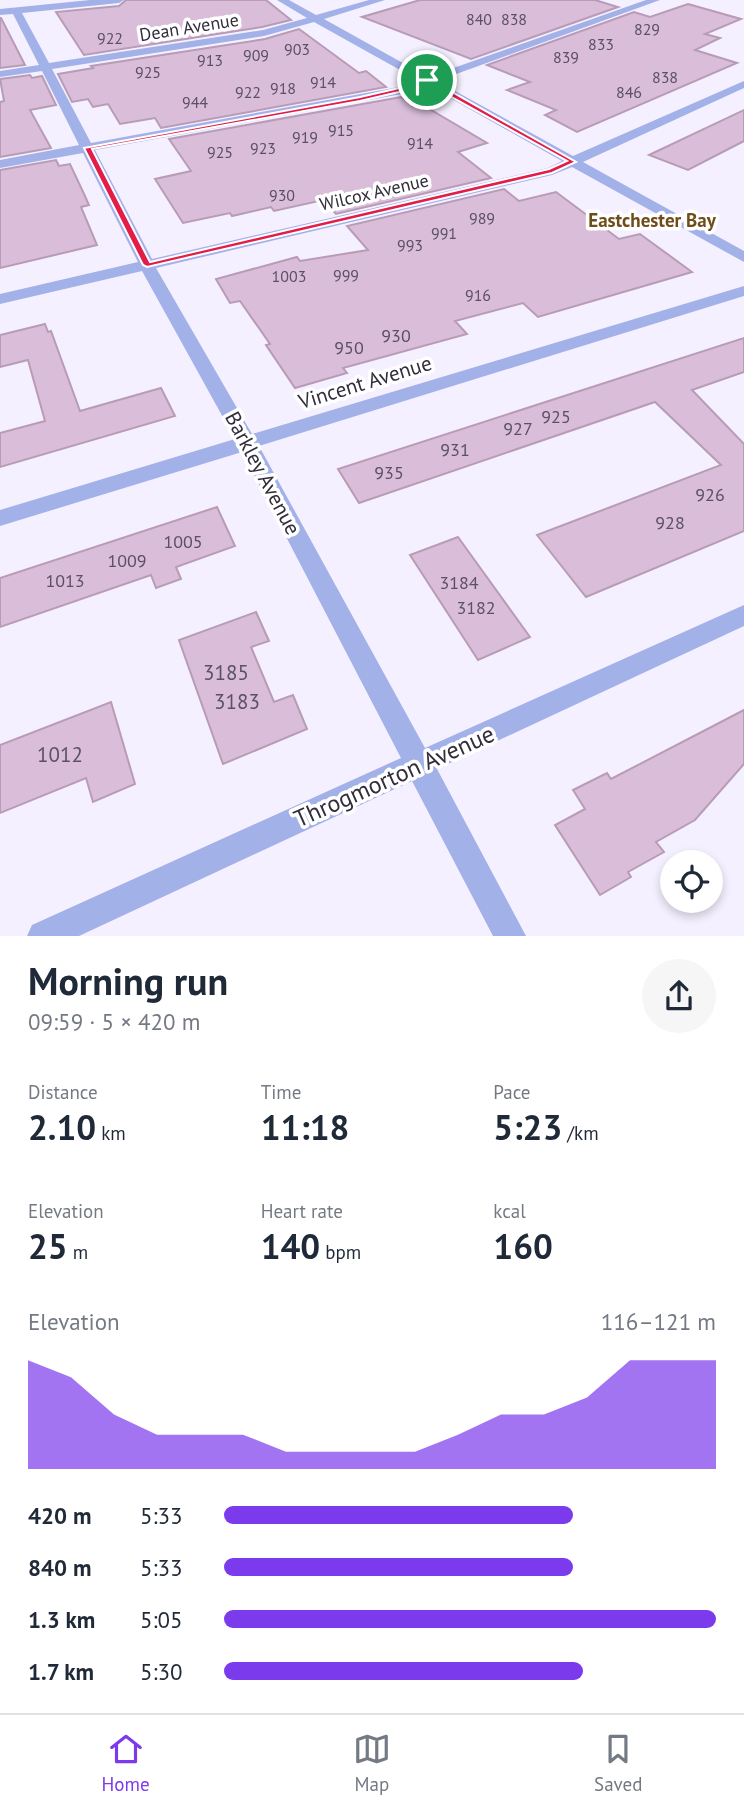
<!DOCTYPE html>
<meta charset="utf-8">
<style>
body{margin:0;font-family:"PT Sans",sans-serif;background:#f6f6f7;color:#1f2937;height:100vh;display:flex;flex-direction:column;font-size:26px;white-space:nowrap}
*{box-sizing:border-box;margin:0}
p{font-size:23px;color:#747a83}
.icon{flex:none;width:38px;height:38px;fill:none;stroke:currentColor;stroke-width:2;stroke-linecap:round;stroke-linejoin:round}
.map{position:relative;height:936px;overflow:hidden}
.sheet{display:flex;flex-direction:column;background:#fff;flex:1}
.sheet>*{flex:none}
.tools{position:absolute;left:660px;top:850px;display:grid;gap:14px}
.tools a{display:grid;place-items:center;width:63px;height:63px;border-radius:50%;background:#fff;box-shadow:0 4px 10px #0003;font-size:35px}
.pin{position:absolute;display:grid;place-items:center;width:60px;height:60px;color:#fff;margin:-30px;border:4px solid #fff;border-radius:50%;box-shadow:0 2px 7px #0007}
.round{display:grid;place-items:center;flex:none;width:74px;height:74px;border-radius:37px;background:#f6f6f7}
.head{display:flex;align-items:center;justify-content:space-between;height:119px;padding:0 28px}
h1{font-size:38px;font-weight:800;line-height:52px}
.metrics{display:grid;grid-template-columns:repeat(3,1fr);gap:10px;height:119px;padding:7px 28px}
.metrics div{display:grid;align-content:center}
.metrics b{font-size:35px;font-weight:800}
.metrics small{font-size:19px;font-weight:400}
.metrics p{font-size:19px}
.chart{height:196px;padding:14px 28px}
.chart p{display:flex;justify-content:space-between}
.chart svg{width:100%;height:126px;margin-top:7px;fill:#7c3aed;opacity:.7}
ul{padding:0 28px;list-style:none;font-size:23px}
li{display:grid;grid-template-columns:112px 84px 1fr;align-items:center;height:52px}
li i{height:18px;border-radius:9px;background:#7c3aed}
.tabs{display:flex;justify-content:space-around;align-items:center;height:98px;border-top:2px solid #e0e1e3;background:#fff;font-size:19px;color:#747a83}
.tabs a{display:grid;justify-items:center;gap:4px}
.tabs .current{color:#7c3aed}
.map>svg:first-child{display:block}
.building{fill:#d9bdd9;stroke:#b89cb7;stroke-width:2}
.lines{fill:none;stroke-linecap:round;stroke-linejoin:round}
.minor{fill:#a3b1e9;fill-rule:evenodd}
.route{fill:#e11d48;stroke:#fff;stroke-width:2;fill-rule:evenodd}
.labels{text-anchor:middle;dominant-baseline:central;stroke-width:7;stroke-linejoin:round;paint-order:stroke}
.far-number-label{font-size:16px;fill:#5b5162}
.far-street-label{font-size:18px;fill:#312d3a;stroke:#fff}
.number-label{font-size:18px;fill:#5b5162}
.far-neighbourhood-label{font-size:19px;font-weight:bold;fill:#6f4d1a;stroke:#fff}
.street-label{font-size:21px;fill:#312d3a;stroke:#fff}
.near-number-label{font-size:21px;fill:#5b5162}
.near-street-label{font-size:24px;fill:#312d3a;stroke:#fff}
</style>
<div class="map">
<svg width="744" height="936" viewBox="0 0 744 936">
<rect width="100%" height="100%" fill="#f5f0ff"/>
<!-- building -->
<g class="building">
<path d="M126,0H266L291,20L262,27L84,55L56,12L119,6Z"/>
<path d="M420,0H595L618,7L471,59L362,17Z"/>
<path d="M688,4L741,19L705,34L720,38L695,50L737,63L577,132L545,115L556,110L507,90L530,82L487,65L634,12L650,17Z"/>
<path d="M0,18H1L25,65L0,68Z"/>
<path d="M299,29L359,73L366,71L386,87L161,128L155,118L120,124L108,104L93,107L88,99L72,102L58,74L93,68L91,66L265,39Z"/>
<path d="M30,75L32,78L42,76L56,105L30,110L51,148L0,157V102L4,101L0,79Z"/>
<path d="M401,97L413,106L421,104L487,143L458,152L491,178L336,214L323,200L274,211L271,207L232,216L230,213L183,223L155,179L191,171L169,139Z"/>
<path d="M744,110V141L688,170L649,155Z"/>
<path d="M56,160L59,166L70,164L85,196L89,205L81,207L97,245L0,268V170Z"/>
<path d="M504,189L519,201L556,192L619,239L640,234L692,272L538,317L523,303L455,321L467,334L343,368L347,373L295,388L266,345L270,344L240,301L230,303L216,279L297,257L300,261L368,250L347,226Z"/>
<path d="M45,324L48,332L51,331L80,411L161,388L175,416L0,467V433L45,421L28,360L0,367V335Z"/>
<path d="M744,338V372L692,390L744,444V531L586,597L537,535L721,465L655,402L359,503L338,469Z"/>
<path d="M217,507L235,546L176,567L181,579L156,588L151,575L0,627V578Z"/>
<path d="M458,537L530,637L478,660L410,555Z"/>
<path d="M256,612L269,641L251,647L274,702L293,695L307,729L223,764L179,640Z"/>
<path d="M111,702L135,784L93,802L86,778L0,813V745Z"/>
<path d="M744,710V764L695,820L656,842L664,852L628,872L631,877L600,895L555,825L585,809L573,790L607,773L611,779Z"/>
</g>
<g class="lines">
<!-- minor -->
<path class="minor" d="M90,0H124L119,3L22,13L49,63L263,30L307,18L277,0H289L316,15L369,0H385L324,19L428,77L646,0H660L437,81L573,156L744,81V88L583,162L744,251V262L572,167L552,175L156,268L252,434L744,286V296L259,446L425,748L744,605V626L437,769L526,936H493L412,781L79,936H27L32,925L401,758L242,452L0,526V510L235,439L142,271L0,304V294L138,262L83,153L0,168V160L79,145L42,71L0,77V71L39,65L13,14L0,15V9ZM314,22L418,80L399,87L91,143L52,69L264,36ZM427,85L562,161L548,168L152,259L95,150L402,94Z"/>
</g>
<!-- route -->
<path class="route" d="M424,79H429L576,162L552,173L147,267L143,265L84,148L360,97L408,86ZM426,83L567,161L549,169L150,262L92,149L360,101L412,89Z"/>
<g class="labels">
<!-- far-number labels -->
<g class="far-number-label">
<text x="479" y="19">840</text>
<text x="514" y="19">838</text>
<text x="647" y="29">829</text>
<text x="110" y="38">922</text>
<text x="601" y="44">833</text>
<text x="297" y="49">903</text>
<text x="256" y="55">909</text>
<text x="566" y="57">839</text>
<text x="210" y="60">913</text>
<text x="148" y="72">925</text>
<text x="665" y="77">838</text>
<text x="323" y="82">914</text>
<text x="283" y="88">918</text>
<text x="248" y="92">922</text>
<text x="629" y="92">846</text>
<text x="195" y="102">944</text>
<text x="341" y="130">915</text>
<text x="305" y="137">919</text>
<text x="420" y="143">914</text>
<text x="263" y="148">923</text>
<text x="220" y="152">925</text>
<text x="282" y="195">930</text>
<text x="482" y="218">989</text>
<text x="444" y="233">991</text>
<text x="410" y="245">993</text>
<text x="346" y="275">999</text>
<text x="289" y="276">1003</text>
<text x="478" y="295">916</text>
</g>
<!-- far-street labels -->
<g class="far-street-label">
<text transform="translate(189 27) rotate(-9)">Dean Avenue</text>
<text transform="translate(374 192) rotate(-13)">Wilcox Avenue</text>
</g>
<!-- number labels -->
<g class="number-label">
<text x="396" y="335">930</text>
<text x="349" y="347">950</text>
<text x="556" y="416">925</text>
<text x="518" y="428">927</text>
<text x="455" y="449">931</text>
<text x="389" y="472">935</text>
<text x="710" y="494">926</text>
<text x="670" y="522">928</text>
<text x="183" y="541">1005</text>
<text x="127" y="560">1009</text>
<text x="65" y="580">1013</text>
<text x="459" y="582">3184</text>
<text x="476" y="607">3182</text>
</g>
<!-- far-neighbourhood labels -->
<g class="far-neighbourhood-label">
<text x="652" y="220">Eastchester Bay</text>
</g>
<!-- street labels -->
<g class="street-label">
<text transform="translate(365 382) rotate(-17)">Vincent Avenue</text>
<text transform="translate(263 473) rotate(62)">Barkley Avenue</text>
</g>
<!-- near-number labels -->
<g class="near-number-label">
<text x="226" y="672">3185</text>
<text x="237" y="701">3183</text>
<text x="60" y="754">1012</text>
</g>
<!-- near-street labels -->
<g class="near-street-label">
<text transform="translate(394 776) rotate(-24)">Throgmorton Avenue</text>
</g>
</g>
</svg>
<div class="tools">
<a><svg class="icon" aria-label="locate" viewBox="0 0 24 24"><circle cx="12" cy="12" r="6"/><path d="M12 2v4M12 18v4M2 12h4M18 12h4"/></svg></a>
</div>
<div class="pin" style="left:427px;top:80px;background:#1e9e55"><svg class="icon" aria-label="arrive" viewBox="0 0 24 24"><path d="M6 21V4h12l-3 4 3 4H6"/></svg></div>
</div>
<section class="sheet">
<div class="head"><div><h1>Morning run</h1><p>09:59 · 5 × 420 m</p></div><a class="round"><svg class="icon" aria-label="share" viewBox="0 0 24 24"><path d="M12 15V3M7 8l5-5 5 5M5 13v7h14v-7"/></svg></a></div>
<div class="metrics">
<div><p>Distance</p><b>2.10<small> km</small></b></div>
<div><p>Time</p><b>11:18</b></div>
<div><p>Pace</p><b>5:23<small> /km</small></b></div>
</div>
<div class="metrics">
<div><p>Elevation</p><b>25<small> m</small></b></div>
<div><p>Heart rate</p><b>140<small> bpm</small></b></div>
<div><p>kcal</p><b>160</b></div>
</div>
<div class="chart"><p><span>Elevation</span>116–121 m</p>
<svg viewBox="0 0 160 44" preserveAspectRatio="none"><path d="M0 44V6L10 12L20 25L30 32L40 32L50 32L60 38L70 38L80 38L90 38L100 32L110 25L120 25L130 19L140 6L150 6L160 6V44z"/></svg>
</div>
<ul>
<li><b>420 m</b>5:33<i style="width:71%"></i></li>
<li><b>840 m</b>5:33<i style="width:71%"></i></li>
<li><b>1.3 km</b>5:05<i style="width:100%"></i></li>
<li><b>1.7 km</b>5:30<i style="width:73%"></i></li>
</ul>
</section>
<nav class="tabs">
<a class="current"><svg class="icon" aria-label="home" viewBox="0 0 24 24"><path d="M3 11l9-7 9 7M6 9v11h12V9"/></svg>Home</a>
<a><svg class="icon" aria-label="map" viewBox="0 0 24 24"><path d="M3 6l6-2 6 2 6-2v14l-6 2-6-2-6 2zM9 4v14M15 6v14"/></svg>Map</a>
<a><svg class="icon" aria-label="saved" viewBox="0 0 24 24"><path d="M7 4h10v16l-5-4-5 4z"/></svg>Saved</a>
</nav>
